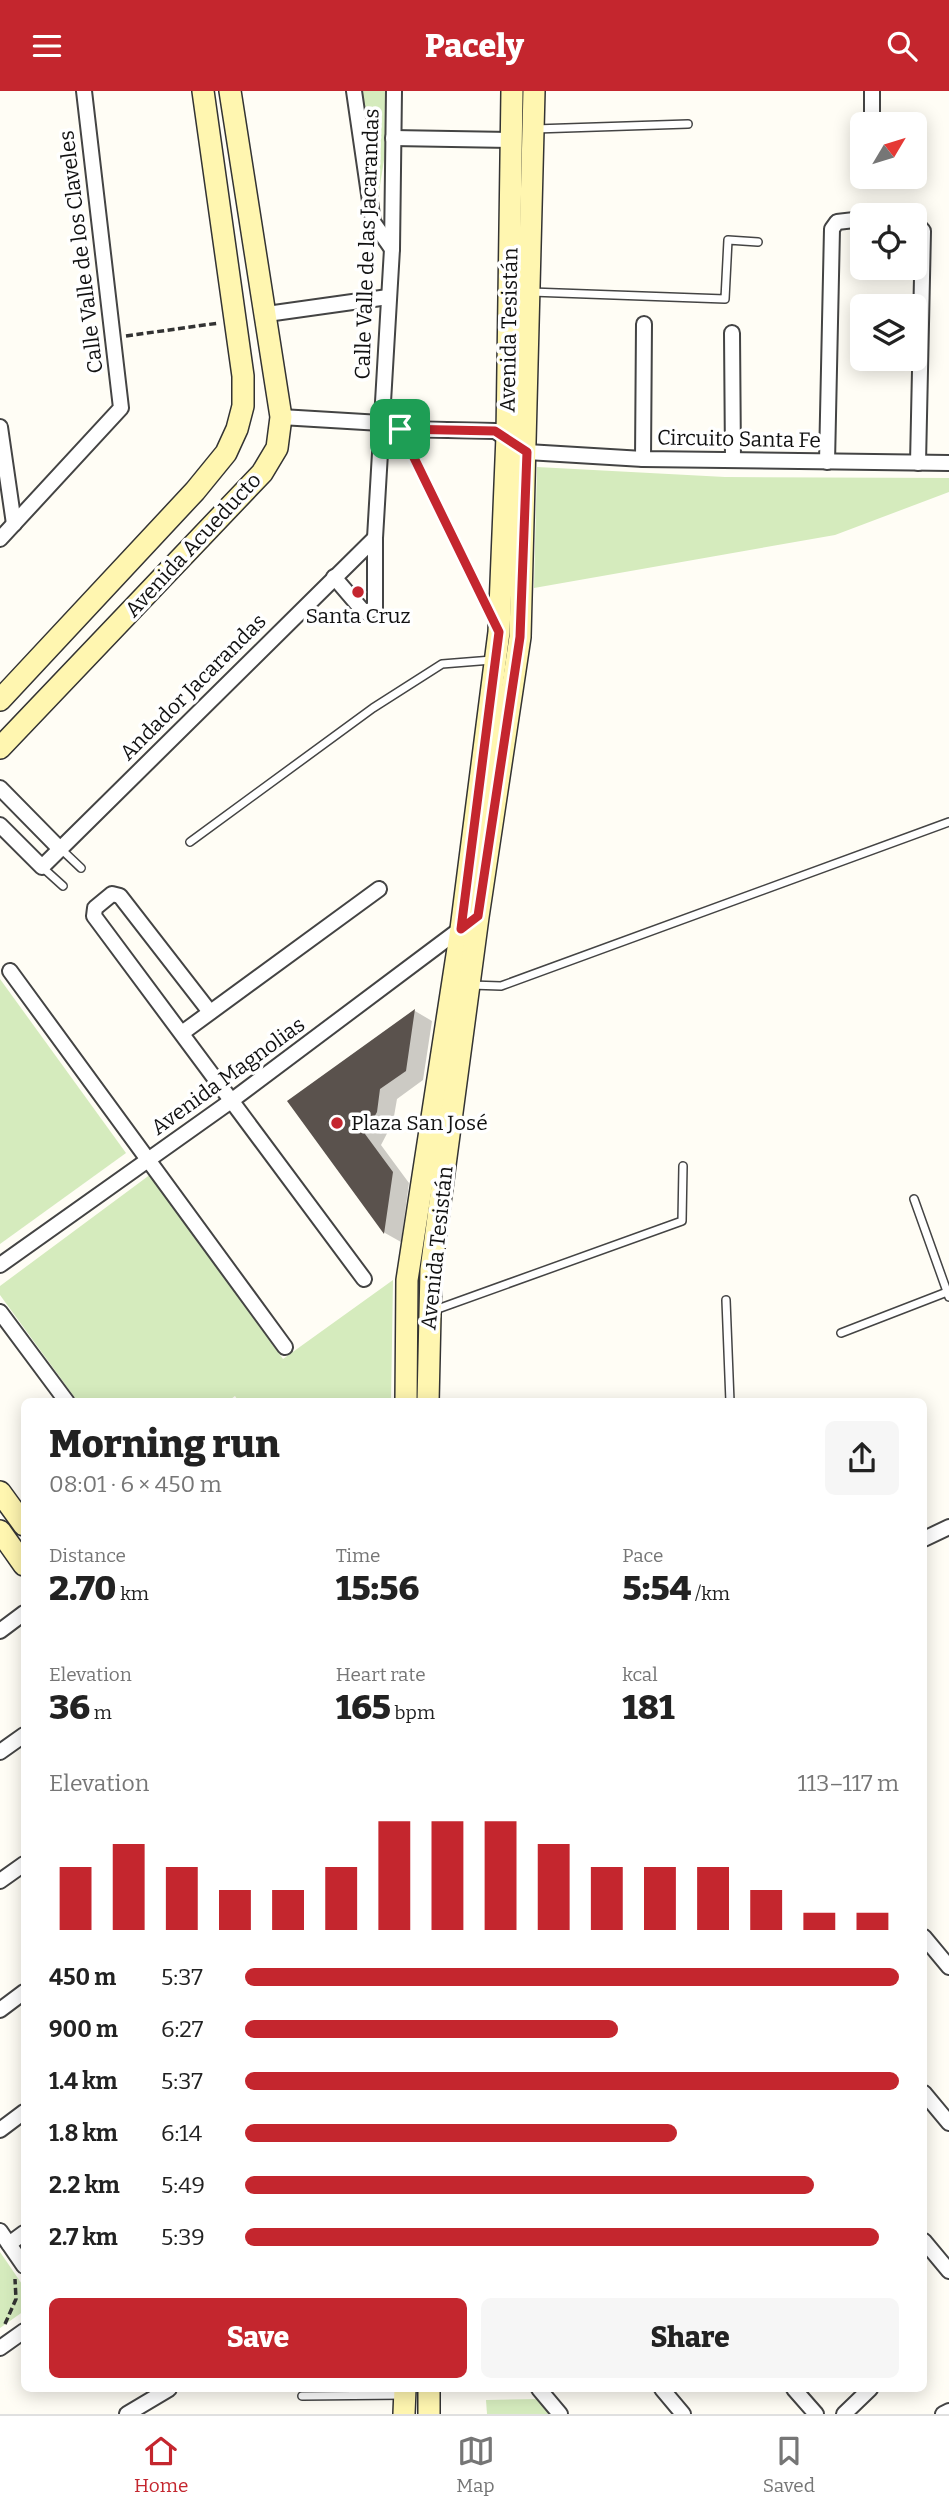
<!DOCTYPE html>
<meta charset="utf-8">
<style>
body{margin:0;font-family:Bitter,serif;background:#f6f6f6;color:#222;height:100vh;display:flex;flex-direction:column;font-size:26px;white-space:nowrap}
*{box-sizing:border-box;margin:0}
p{font-size:23px;color:#767676}
.icon{flex:none;width:38px;height:38px;fill:none;stroke:currentColor;stroke-width:2;stroke-linecap:round;stroke-linejoin:round}
.map{position:relative;flex:1;overflow:hidden}
.side{position:absolute;left:21px;top:1307px;width:906px;height:994px;display:flex;flex-direction:column;background:#fff;border-radius:10px;box-shadow:0 4px 18px #0003}
.side>*{flex:none}
.needle{width:46px;rotate:52deg}
.controls{position:absolute;left:850px;top:21px;display:grid;gap:14px}
.controls a{display:grid;place-items:center;width:77px;height:77px;border-radius:10px;background:#fff;box-shadow:0 4px 18px #0003;font-size:35px}
.pin{position:absolute;display:grid;place-items:center;width:60px;height:60px;color:#fff;margin:-30px;border-radius:14px;box-shadow:0 4px 10px #0006}
.round{display:grid;place-items:center;flex:none;width:74px;height:74px;border-radius:10px;background:#f6f6f6}
.headline{display:flex;align-items:center;justify-content:space-between;height:119px;padding:0 28px}
h1{font-size:38px;font-weight:800;line-height:52px}
.figures{display:grid;grid-template-columns:repeat(3,1fr);gap:10px;height:119px;padding:7px 28px}
.figures div{display:grid;align-content:center}
.figures b{font-size:35px;font-weight:800}
.figures small{font-size:19px;font-weight:400}
.figures p{font-size:19px}
.chart{height:196px;padding:14px 28px}
.chart p{display:flex;justify-content:space-between}
.chart svg{width:100%;height:126px;margin-top:7px;stroke:#c4262e;stroke-width:6}
.action{display:flex;gap:14px;margin-top:auto;padding:14px 28px}
.action a{flex:1;height:80px;border-radius:10px;background:#c4262e;color:#fff;font-size:28px;font-weight:800;line-height:80px;text-align:center}
.action a+a{background:#f6f6f6;color:#222}
ul{padding:0 28px;list-style:none;font-size:23px}
li{display:grid;grid-template-columns:112px 84px 1fr;align-items:center;height:52px}
li i{height:18px;border-radius:9px;background:#c4262e}
header{display:flex;justify-content:space-between;align-items:center;height:91px;padding:0 28px;background:#c4262e;color:#fff;font-size:32px;font-weight:800}
.dock{display:flex;justify-content:space-around;align-items:center;height:98px;border-top:2px solid #e0e0e0;background:#fff;font-size:19px;color:#767676}
.dock a{display:grid;justify-items:center;gap:4px}
.dock .active{color:#c4262e}
.map>svg:first-child{display:block}
.green{fill:#d5ebbd}
.shadow{fill:#0003}
.building{fill:#5a524d}
.lines{fill:none;stroke-linecap:round;stroke-linejoin:round}
.lane-casing{stroke:#444;stroke-width:10}
.street-casing{stroke:#444;stroke-width:18}
.secondary-casing{stroke:#333;stroke-width:24}
.path{stroke:#333;stroke-width:3.5;stroke-dasharray:7 3.5;stroke-linecap:butt}
.lane{stroke:#fff;stroke-width:7}
.street{stroke:#fff;stroke-width:14}
.secondary{stroke:#fff6b0;stroke-width:21}
.route-casing{stroke:#fff;stroke-width:14}
.route{stroke:#c4262e;stroke-width:9}
.poi-dot{fill:#c4262e;stroke:#fff;stroke-width:2.5}
.labels{text-anchor:middle;dominant-baseline:central;stroke-width:7;stroke-linejoin:round;paint-order:stroke}
.street-label{font-size:21px;fill:#111;stroke:#fff}
.poi-label{font-size:21px;fill:#111;stroke:#fff}
</style>
<header><svg class="icon" aria-label="menu" viewBox="0 0 24 24"><path d="M4 6h16M4 12h16M4 18h16"/></svg>Pacely<svg class="icon" aria-label="search" viewBox="0 0 24 24"><circle cx="10" cy="10" r="6"/><path d="M15 15l6 6"/></svg></header>
<div class="map">
<svg width="949" height="2323" viewBox="0 0 949 2323">
<rect width="100%" height="100%" fill="#fffdf5"/>
<!-- green -->
<g class="green">
<path d="M362,0H389L388,44L377,113Z"/>
<path d="M537,376L725,386L949,387V401L835,444L534,497Z"/>
<path d="M0,888L126,1062L0,1153Z"/>
<path d="M151,1083L283,1268L393,1189L391,1311H239L235,1305L227,1311H78L0,1204V1195Z"/>
<path d="M0,2161L24,2196V2220L0,2237Z"/>
<path d="M538,2308L551,2323H487L486,2309Z"/>
</g>
<!-- shadow -->
<path class="shadow" d="M415,920L432,930L423,989L397,1008L393,1031L381,1054L409,1092L401,1151L385,1142L289,1011Z"/>
<!-- building -->
<path class="building" d="M415,918L406,980L380,998L377,1021L365,1043L393,1081L384,1143L287,1010Z"/>
<g class="lines">
<defs>
<g id="lane">
<path d="M535,38L688,33"/>
<path d="M531,201L725,208L728,149L758,151"/>
<path d="M190,751L373,617L442,573L492,569"/>
<path d="M61,758L81,777"/>
<path d="M42,776L63,795"/>
<path d="M471,894L501,895L949,731"/>
<path d="M914,1108L949,1206"/>
<path d="M726,1209L730,1311"/>
<path d="M432,1220L682,1130L683,1075"/>
<path d="M841,1242L947,1201"/>
<path d="M302,2305L404,2304"/>
</g>
<g id="street">
<path d="M354,0L373,131L392,158"/>
<path d="M872,33V0"/>
<path d="M393,47L511,49"/>
<path d="M915,131L923,140L918,372"/>
<path d="M267,223L388,206"/>
<path d="M732,242L733,369"/>
<path d="M281,326L381,332L400,338L495,340L527,361L643,368L949,372"/>
<path d="M0,336L14,433"/>
<path d="M643,368L644,233"/>
<path d="M827,371L832,138L837,131L863,128"/>
<path d="M0,448L121,317L84,0"/>
<path d="M334,486L364,521L375,518V447L392,158L394,0"/>
<path d="M0,697L60,758"/>
<path d="M0,734L42,776L375,447"/>
<path d="M10,880L285,1256"/>
<path d="M210,921L120,805L112,803L95,817L94,825L364,1188"/>
<path d="M182,942L379,798"/>
<path d="M0,1174L231,1010L463,836"/>
<path d="M0,1221L67,1311"/>
<path d="M924,1448L949,1436"/>
<path d="M0,1540L24,1522"/>
<path d="M0,1661L24,1644"/>
<path d="M0,1790L24,1773"/>
<path d="M924,1846L949,1876"/>
<path d="M0,1919L24,1901"/>
<path d="M924,2002L949,2032"/>
<path d="M0,2039L24,2021"/>
<path d="M0,2140L24,2175"/>
<path d="M924,2150L949,2180"/>
<path d="M9,2153L24,2142"/>
<path d="M0,2257L24,2240"/>
<path d="M539,2298L560,2323"/>
<path d="M662,2298L683,2323"/>
<path d="M794,2298L816,2323"/>
<path d="M127,2323L169,2298"/>
<path d="M844,2323L870,2298"/>
<path d="M943,2323L949,2320"/>
</g>
<g id="secondary">
<path d="M0,609L195,400L226,362L237,338L243,315V285L203,0"/>
<path d="M0,657L262,382L277,357L281,326L230,0"/>
<path d="M406,1311L407,1189L461,838L499,541L507,345L512,0"/>
<path d="M428,1311L431,1179L478,826L520,546L534,0"/>
<path d="M0,1401L24,1434"/>
<path d="M0,1440L24,1474"/>
<path d="M429,2298V2323"/>
<path d="M404,2323L405,2298"/>
</g>
</defs>
<!-- lane casing -->
<use href="#lane" class="lane-casing"/>
<!-- street casing -->
<use href="#street" class="street-casing"/>
<!-- secondary casing -->
<use href="#secondary" class="secondary-casing"/>
<!-- path -->
<g class="path">
<path d="M126,245L219,232"/>
<path d="M407,352L482,506"/>
<path d="M5,2233L16,2208L15,2188"/>
</g>
<!-- lane -->
<use href="#lane" class="lane"/>
<!-- street -->
<use href="#street" class="street"/>
<!-- secondary -->
<use href="#secondary" class="secondary"/>
</g>
<g class="lines">
<defs>
<path id="route" d="M400,338L495,340L527,361L520,546L478,825L461,838L499,541Z"/>
</defs>
<!-- route casing -->
<use href="#route" class="route-casing"/>
<!-- route -->
<use href="#route" class="route"/>
</g>
<!-- markers -->
<g class="poi-dot">
<circle cx="358" cy="501" r="7"/>
<circle cx="337" cy="1032" r="7"/>
</g>
<g class="labels">
<!-- street labels -->
<g class="street-label">
<text transform="translate(367 153) rotate(-88)">Calle Valle de las Jacarandas</text>
<text transform="translate(81 161) rotate(-97)">Calle Valle de los Claveles</text>
<text transform="translate(509 239) rotate(-89)">Avenida Tesistán</text>
<text transform="translate(739 348) rotate(1)">Circuito Santa Fe</text>
<text transform="translate(193 454) rotate(-47)">Avenida Acueducto</text>
<text transform="translate(193 596) rotate(-45)">Andador Jacarandas</text>
<text transform="translate(228 985) rotate(-36)">Avenida Magnolias</text>
<text transform="translate(437 1157) rotate(-84)">Avenida Tesistán</text>
</g>
<!-- poi labels -->
<g class="poi-label">
<text x="358" y="525">Santa Cruz</text>
<text x="351" y="1032" text-anchor="start">Plaza San José</text>
</g>
</g>
</svg>
<div class="controls">
<a><svg class="needle" viewBox="-14 -14 28 28"><path d="M0-13l5 13h-10z" fill="#e53935"/><path d="M0 13l5-13h-10z" fill="#767676"/></svg></a>
<a><svg class="icon" aria-label="locate" viewBox="0 0 24 24"><circle cx="12" cy="12" r="6"/><path d="M12 2v4M12 18v4M2 12h4M18 12h4"/></svg></a>
<a><svg class="icon" aria-label="layers" viewBox="0 0 24 24"><path d="M12 4l9 5-9 5-9-5zM3 14l9 5 9-5"/></svg></a>
</div>
<div class="pin" style="left:400px;top:338px;background:#1e9e55"><svg class="icon" aria-label="arrive" viewBox="0 0 24 24"><path d="M6 21V4h12l-3 4 3 4H6"/></svg></div>
<section class="side">
<div class="headline"><div><h1>Morning run</h1><p>08:01 · 6 × 450 m</p></div><a class="round"><svg class="icon" aria-label="share" viewBox="0 0 24 24"><path d="M12 15V3M7 8l5-5 5 5M5 13v7h14v-7"/></svg></a></div>
<div class="figures">
<div><p>Distance</p><b>2.70<small> km</small></b></div>
<div><p>Time</p><b>15:56</b></div>
<div><p>Pace</p><b>5:54<small> /km</small></b></div>
</div>
<div class="figures">
<div><p>Elevation</p><b>36<small> m</small></b></div>
<div><p>Heart rate</p><b>165<small> bpm</small></b></div>
<div><p>kcal</p><b>181</b></div>
</div>
<div class="chart"><p><span>Elevation</span>113–117 m</p>
<svg viewBox="0 0 160 44" preserveAspectRatio="none"><path d="M5 44V22M15 44V14M25 44V22M35 44V30M45 44V30M55 44V22M65 44V6M75 44V6M85 44V6M95 44V14M105 44V22M115 44V22M125 44V22M135 44V30M145 44V38M155 44V38"/></svg>
</div>
<ul>
<li><b>450 m</b>5:37<i style="width:100%"></i></li>
<li><b>900 m</b>6:27<i style="width:57%"></i></li>
<li><b>1.4 km</b>5:37<i style="width:100%"></i></li>
<li><b>1.8 km</b>6:14<i style="width:66%"></i></li>
<li><b>2.2 km</b>5:49<i style="width:87%"></i></li>
<li><b>2.7 km</b>5:39<i style="width:97%"></i></li>
</ul>
<div class="action"><a>Save</a><a>Share</a></div>
</section>
</div>
<nav class="dock">
<a class="active"><svg class="icon" aria-label="home" viewBox="0 0 24 24"><path d="M3 11l9-7 9 7M6 9v11h12V9"/></svg>Home</a>
<a><svg class="icon" aria-label="map" viewBox="0 0 24 24"><path d="M3 6l6-2 6 2 6-2v14l-6 2-6-2-6 2zM9 4v14M15 6v14"/></svg>Map</a>
<a><svg class="icon" aria-label="saved" viewBox="0 0 24 24"><path d="M7 4h10v16l-5-4-5 4z"/></svg>Saved</a>
</nav>
